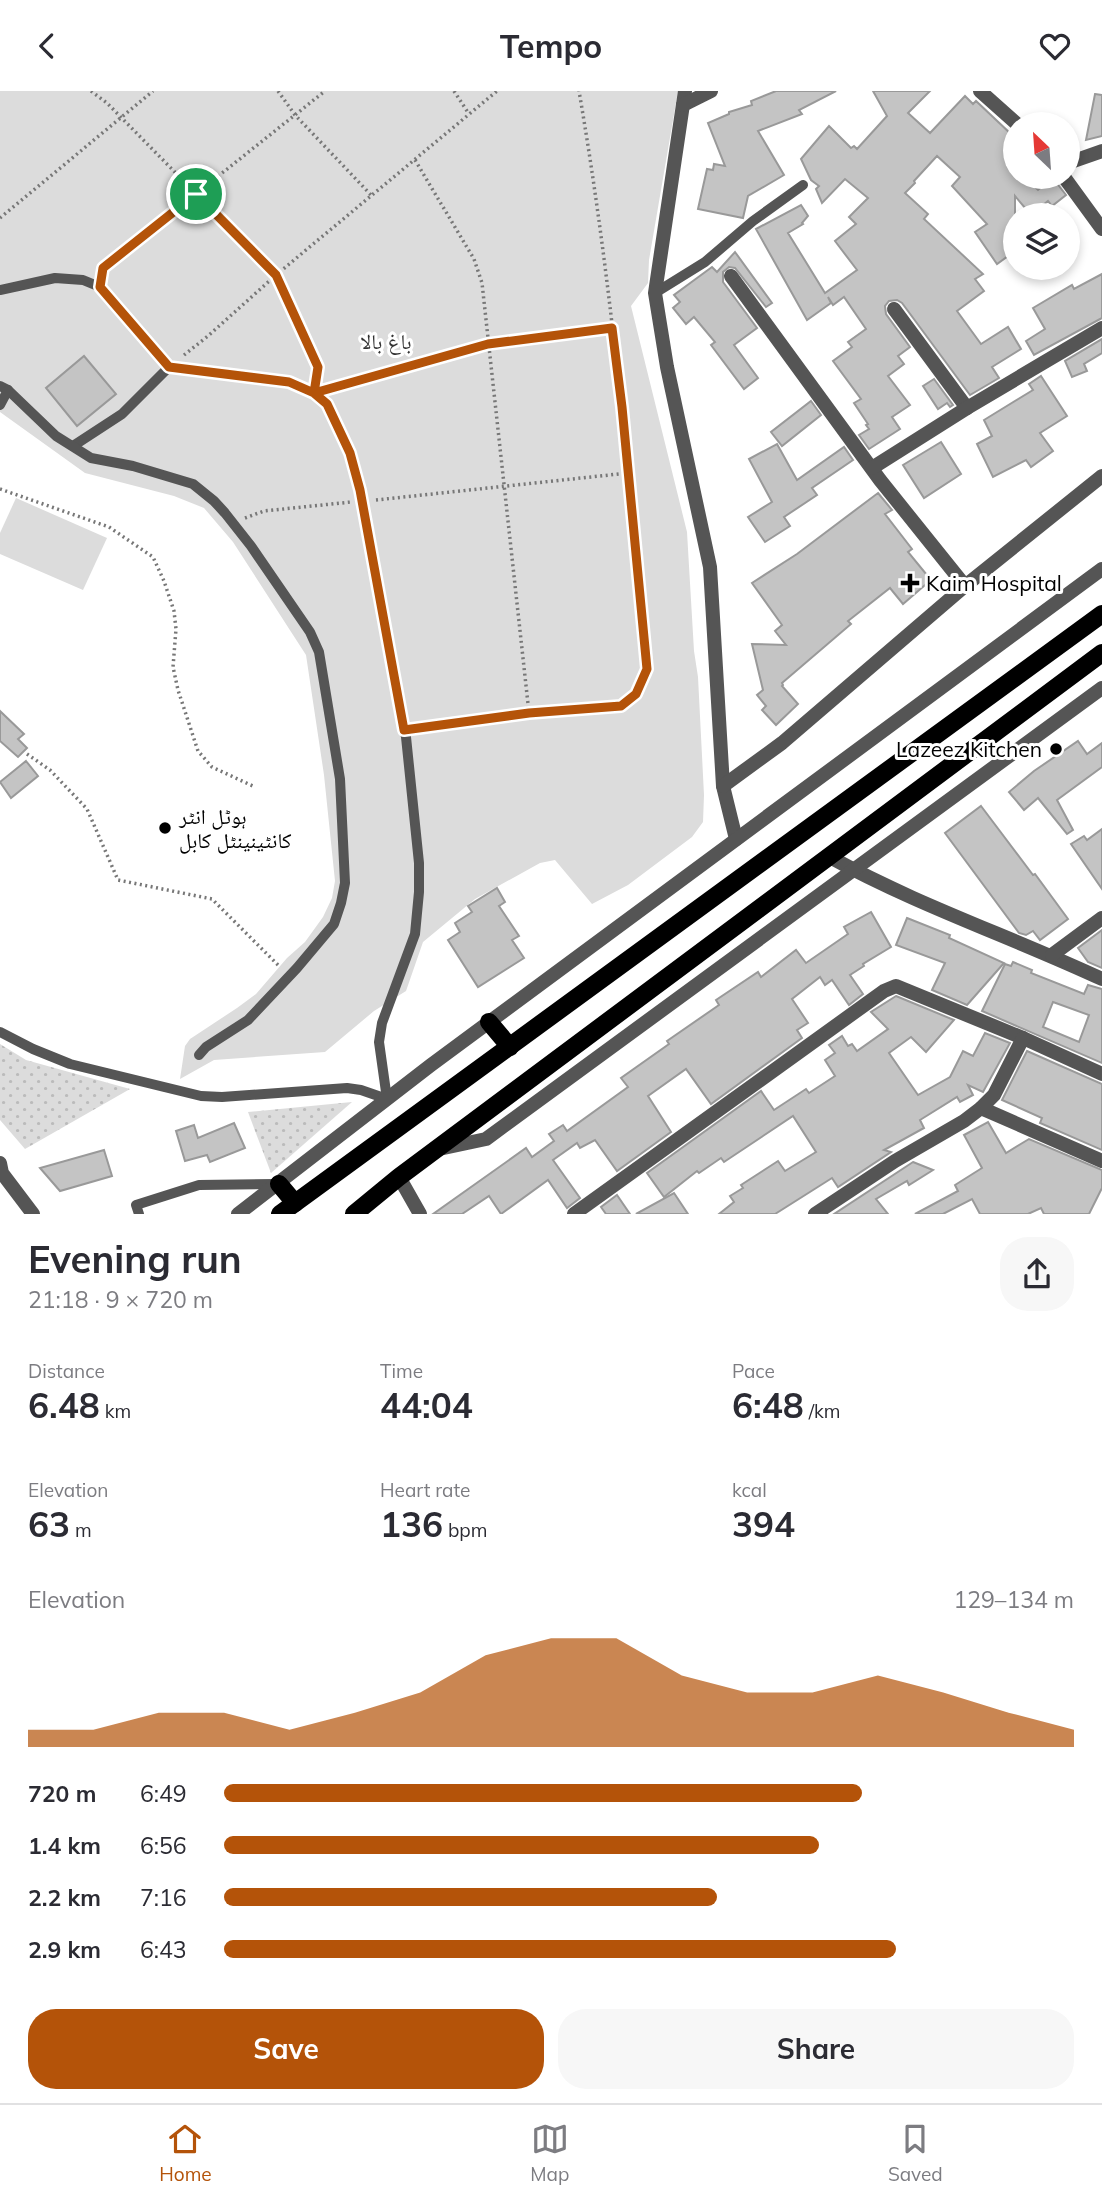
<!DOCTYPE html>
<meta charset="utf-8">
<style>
body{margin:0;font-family:Mulish,"Noto Naskh Arabic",sans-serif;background:#f7f7f7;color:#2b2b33;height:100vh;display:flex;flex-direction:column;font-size:26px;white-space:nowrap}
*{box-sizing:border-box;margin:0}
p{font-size:23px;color:#7c7c81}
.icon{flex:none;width:38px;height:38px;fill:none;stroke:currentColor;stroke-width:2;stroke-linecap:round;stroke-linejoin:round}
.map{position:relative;height:1123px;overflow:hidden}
.panel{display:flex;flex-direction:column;background:#fff;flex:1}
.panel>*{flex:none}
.needle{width:46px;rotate:335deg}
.fabs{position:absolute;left:1003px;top:21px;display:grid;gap:14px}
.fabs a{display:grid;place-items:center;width:77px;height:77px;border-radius:50%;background:#fff;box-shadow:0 4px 10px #0003;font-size:35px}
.pin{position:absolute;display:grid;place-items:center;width:60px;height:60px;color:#fff;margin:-30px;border:4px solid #fff;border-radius:50%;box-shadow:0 2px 7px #0007}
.round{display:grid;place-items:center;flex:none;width:74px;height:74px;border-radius:28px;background:#f7f7f7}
.overview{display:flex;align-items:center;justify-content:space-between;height:119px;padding:0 28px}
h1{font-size:38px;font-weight:700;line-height:52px}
.metrics{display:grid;grid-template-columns:repeat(3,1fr);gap:10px;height:119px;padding:7px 28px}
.metrics div{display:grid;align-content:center}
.metrics b{font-size:35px;font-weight:700}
.metrics small{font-size:19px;font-weight:400}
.metrics p{font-size:19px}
.chart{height:196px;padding:14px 28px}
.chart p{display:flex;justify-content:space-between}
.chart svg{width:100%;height:126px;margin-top:7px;fill:#b45309;opacity:.7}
.primary-button{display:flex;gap:14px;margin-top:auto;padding:14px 28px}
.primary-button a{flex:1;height:80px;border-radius:28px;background:#b45309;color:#fff;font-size:28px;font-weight:700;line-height:80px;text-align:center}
.primary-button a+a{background:#f7f7f7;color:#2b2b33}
ul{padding:0 28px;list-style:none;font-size:23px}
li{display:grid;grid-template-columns:112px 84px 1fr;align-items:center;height:52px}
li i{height:18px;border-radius:9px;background:#b45309}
header{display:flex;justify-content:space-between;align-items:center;height:91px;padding:0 28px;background:#fff;font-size:32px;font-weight:700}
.dock{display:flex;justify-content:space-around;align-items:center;height:98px;border-top:2px solid #e1e1e2;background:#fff;font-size:19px;color:#7c7c81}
.dock a{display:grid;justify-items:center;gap:4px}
.dock .current{color:#b45309}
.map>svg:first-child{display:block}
.grass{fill:url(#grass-dots)}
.park{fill:#dcdcdc}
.building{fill:#c4c4c4;stroke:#999;stroke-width:2;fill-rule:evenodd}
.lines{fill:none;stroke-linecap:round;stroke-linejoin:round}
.path{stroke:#777;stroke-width:3.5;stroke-dasharray:2 3.5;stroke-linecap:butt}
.service{stroke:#555;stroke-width:10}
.minor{stroke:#555;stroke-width:14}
.tertiary{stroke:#555;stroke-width:14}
.primary{stroke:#000;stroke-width:18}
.route-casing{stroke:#fff;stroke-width:14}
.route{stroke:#b45309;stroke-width:9}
.poi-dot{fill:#000;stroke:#fff;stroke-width:2.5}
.labels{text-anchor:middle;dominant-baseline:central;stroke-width:6;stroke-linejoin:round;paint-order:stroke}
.park-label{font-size:21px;fill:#333;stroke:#fff}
.poi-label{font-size:21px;fill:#000;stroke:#fff;text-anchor:start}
</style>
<header><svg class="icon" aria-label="back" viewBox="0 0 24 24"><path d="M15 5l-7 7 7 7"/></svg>Tempo<svg class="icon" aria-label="heart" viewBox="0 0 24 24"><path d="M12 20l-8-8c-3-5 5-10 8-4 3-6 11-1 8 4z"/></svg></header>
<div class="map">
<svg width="1102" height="1123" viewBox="0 0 1102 1123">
<defs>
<pattern id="grass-dots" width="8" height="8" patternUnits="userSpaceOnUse" patternTransform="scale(1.75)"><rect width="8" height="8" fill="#dcdcdc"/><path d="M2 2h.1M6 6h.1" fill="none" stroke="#bbb" stroke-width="1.8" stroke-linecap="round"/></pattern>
</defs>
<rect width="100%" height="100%" fill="#fff"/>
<!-- grass -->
<g class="grass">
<path d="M0,953L26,969L130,998L25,1058L0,1029Z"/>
<path d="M352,1011L271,1082L248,1021Z"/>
</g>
<!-- park -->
<g class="park">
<path d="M0,0H678L649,169L648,192L631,215L687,441L694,560L698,586L704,704L703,731L692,746L628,794L592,813L555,769L540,772L475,808L423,851L406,900L374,920L325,961L214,969L180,988L185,955L190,948L237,917L256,903L287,867L305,851L323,826L332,807L335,790L324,684L306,564L233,451L204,417L174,405L85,382L0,321Z"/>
<path d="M16,407L107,447L83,499L0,463V442Z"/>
</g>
<!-- building -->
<g class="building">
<path d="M776,0H836L799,19L802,23L758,40L784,84L748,105L743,127L698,118L707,78L713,79L714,73L725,75L708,32L729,23V21L752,14L751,10Z"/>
<path d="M873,0H930L908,22L930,42L965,5L973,13L976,10L1012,44L1010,47L1015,52V86H1024L1038,99L1052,86L1066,104L1052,115L1048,110L1031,124L1015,105V138L1007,145L1015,156V160L997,173L975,141L987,133L952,95L960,86L937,65L914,90L915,92L905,102L928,123L924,128L983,183L975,188L984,200L957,220L981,253L1008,236L1021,258L992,276L999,287L970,304L902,212L897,209L889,210L885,215L886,223L910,256L898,265L904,273L888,285L910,314L892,326L900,338L869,358L859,344L869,338L866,334L868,333L854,312L861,308L833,270L852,256L848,251L866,238L844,206L833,214L828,206L831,212L807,229L756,138L801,114L808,125L802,132L803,133L788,142L825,202L857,179L835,150L856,133L849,126L868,107L845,88L822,112L816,98L819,95L811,89L801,68L829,35L851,57L854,55L857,58L887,25Z"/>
<path d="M1095,3L1102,4V45L1086,49Z"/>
<path d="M735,161L772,212L766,216L735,177L729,176L723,181V191L757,237L734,254L758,287L744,298L711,254L715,251L694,226L686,233L673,217L680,211L674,204L712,176L717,181Z"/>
<path d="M1102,183V227L1034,264L1026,250L1045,238L1033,217L1072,194L1074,198Z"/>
<path d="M1102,248V262L1084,273L1087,280L1072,286L1065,270Z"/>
<path d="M84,265L116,303L77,335L46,297Z"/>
<path d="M1041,285L1067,325L1040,342L1053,360L1031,376L1026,369L993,386L977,353L992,345L984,329L1033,299L1029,293Z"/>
<path d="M934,288L953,314L950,316L947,312L938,318L923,295Z"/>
<path d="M811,310L821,324L782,355L771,341Z"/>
<path d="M941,351L961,383L924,407L903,374Z"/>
<path d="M777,353L797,389L844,356L853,369L812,397L817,404L784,426L790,435L765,451L748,426L772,411L749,368Z"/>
<path d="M878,402L892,419L885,423L912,458L908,461L931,489L903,513L890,497L848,530L851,533L782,592L783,594L782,595L798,613L776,634L762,619L766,615L757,604L763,599L752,553L786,554L775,540L782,534L752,492L797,463Z"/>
<path d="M0,620L24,643L18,648L27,657L18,666L0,650Z"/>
<path d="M1078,650L1087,663L1102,652V676L1057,709L1073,739L1067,743L1038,707L1024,719L1009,701L1034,680Z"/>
<path d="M26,670L38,685L11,707L0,691Z"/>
<path d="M981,715L1033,784L1035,783L1068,828L1040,849L1033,840L1026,844L1019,842L945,742Z"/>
<path d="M1102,738V798L1071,753L1084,745L1087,749Z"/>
<path d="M497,797L505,811L499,815L519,845L512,849L524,867L478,896L448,849L460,841L455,832L472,821L468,815Z"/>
<path d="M871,821L891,856L863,873L864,875L850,884L863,903L849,914L832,889L825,894L820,886L792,908L808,932L797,939L802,947L711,1013L686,978L648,1005L671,1041L617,1080L595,1049L580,1057L577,1052L553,1069L580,1107L567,1117L548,1089L501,1123L489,1105L462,1123H433L526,1057L532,1066L554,1050L549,1043L563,1034L567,1040L628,996L621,987L669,953L667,950L719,914L716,909L758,881L761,886L796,859L806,872L848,843L844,836Z"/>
<path d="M907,827L950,844L949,847L1004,872L967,914L932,899L945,872L896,854Z"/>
<path d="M1102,839V877L1088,871L1078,857Z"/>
<path d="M1013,871L1032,879L1031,882L1084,903L1088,894L1102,898V972L982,920L1005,873L1011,875ZM1053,911L1089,924L1079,951L1043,936Z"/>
<path d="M896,905L954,929L926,961L911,946L889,962L918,1004L950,986L963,960L973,965L985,942L1010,952L983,1001L968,994L973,1004L960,1011L957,1006L920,1029L924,1037L884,1059L891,1061L838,1096L832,1087L775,1123H719L734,1111L730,1105L743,1097L741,1094L778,1070L785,1080L816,1061L793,1025L724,1071L721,1067L699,1082L697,1080L664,1106L647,1082L761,1000L774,1019L806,998L809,1002L835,985L825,969L835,962L829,954L842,945L848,955L852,953L857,960L888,938L871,921Z"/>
<path d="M1027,960L1102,993V1059L1040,1032L1042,1027L1002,1009Z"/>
<path d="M988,1031L1006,1062L1029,1048L1102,1079V1097L1089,1123H1044L1041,1117L1028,1123H980L972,1108L943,1123H915L958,1100L955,1094L982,1077L964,1044Z"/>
<path d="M234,1032L245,1057L210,1071L207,1064L185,1070L176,1040L194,1034L198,1047Z"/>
<path d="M104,1059L112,1085L60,1100L40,1077Z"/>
<path d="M913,1071L933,1079L909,1094L907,1090L876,1108L888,1123H834Z"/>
<path d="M674,1102L688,1123H636Z"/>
<path d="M617,1104L630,1123H606L601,1116Z"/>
</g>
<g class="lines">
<!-- path -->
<g class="path">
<path d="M91,0L107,12L276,184L318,277L316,287"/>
<path d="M278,0L295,24L372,105"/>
<path d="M454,0L469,23"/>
<path d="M415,69L474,168L482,192L529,622L416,637"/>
<path d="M0,127L153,0"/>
<path d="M102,184L103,177L325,0"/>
<path d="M184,264L208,245L276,184L497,0"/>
<path d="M331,297L488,253L612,237"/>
<path d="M0,398L109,436L153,466L164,490L174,520L176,538L173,576L178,599L198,660L212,676L255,696"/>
<path d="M376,409L628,382"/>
<path d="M245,427L264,420L351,411"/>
<path d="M529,622L621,615L636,603L647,578C628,385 612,191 579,0"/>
<path d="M27,663L50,679L87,718L118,789L212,808L280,876"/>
</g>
<!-- service -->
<g class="service">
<path d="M0,199L55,187L83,189L100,196L169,276L122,323L73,355"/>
<path d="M655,202L705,171L753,130L803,94"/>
<path d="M0,295L8,299L56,345L91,367L133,375L193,393L214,410L225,422L251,455L310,541L319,561L340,688L345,792L341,812L334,833L297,877L248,929L206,956L199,964"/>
<path d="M0,314L8,299"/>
<path d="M0,941L33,958L70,973L201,1005L222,1006L347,997L361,999L387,1008L379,951L382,932L415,843L419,801V772L406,646L362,410L350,362L327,313L314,302L289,291L169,276"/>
<path d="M139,1123L136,1114L199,1094L276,1093"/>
</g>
<!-- minor -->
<g class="minor">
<path d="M685,0L655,202L667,276L710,476L723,695L736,748"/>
<path d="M980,0L1017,33"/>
<path d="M683,14L711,0"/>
<path d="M1068,72L1102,60"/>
<path d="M1064,86L1102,138"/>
<path d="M731,185L880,389L965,495"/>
<path d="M894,218L967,317"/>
<path d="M872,377L967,317L1102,237"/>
<path d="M723,695L782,652L965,495L1102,385"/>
<path d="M830,766C917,814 1012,846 1102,888"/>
<path d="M1052,864L1102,827"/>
<path d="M981,1017L1102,1070"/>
<path d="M0,1072L2,1082L33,1123"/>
<path d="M399,1086L420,1123"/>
<path d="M574,1123L884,900L896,895L1023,947L1102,983"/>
<path d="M815,1123L895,1070L964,1030L981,1017L994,1004L1023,947"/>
</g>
<!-- tertiary -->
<g class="tertiary">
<path d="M439,1058L486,1048L1102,597"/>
<path d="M238,1123L431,974L1102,478"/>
</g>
<!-- primary -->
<g class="primary">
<path d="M489,931L510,956"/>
<path d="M279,1093L295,1112"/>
<path d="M280,1123L1102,523"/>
<path d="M354,1123L399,1086L1102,562"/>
</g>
</g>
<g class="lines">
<defs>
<path id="route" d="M196,103L276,184L318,276L314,302L327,313L350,362L360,399L404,639L529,622L621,615L636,603L647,578L622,316L612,237L488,253L314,302L289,291L169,276L100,196L103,177L196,103"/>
</defs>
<!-- route casing -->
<use href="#route" class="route-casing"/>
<!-- route -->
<use href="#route" class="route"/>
</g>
<!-- markers -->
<g class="poi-dot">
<path d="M906.5 481.5h7v7h7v7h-7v7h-7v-7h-7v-7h7z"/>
<circle cx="1056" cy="658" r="7"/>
<circle cx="165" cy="737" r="7"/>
</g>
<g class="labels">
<!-- park labels -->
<g class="park-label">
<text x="386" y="250">باغ بالا</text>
</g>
<!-- poi labels -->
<g class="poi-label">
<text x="926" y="492">Kaim Hospital</text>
<text x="1042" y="658" text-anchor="end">Lazeez Kitchen</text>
<text x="179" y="725">ہوٹل انٹر<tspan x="179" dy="24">کانٹینینٹل کابل</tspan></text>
</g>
</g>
</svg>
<div class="fabs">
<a><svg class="needle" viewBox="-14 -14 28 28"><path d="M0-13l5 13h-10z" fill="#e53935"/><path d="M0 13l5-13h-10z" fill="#7c7c81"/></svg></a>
<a><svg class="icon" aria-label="layers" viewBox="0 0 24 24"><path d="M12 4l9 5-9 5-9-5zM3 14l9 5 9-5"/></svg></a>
</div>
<div class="pin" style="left:196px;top:103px;background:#1e9e55"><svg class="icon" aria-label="arrive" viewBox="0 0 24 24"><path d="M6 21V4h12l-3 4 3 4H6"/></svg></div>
</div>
<section class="panel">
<div class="overview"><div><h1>Evening run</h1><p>21:18 · 9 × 720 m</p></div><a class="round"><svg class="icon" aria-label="share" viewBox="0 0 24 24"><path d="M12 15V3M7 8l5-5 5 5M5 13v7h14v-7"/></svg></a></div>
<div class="metrics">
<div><p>Distance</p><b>6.48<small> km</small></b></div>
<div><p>Time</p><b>44:04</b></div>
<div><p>Pace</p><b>6:48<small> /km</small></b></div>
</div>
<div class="metrics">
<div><p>Elevation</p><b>63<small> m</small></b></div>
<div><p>Heart rate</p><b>136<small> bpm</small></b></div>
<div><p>kcal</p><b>394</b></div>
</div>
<div class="chart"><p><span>Elevation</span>129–134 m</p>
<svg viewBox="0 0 160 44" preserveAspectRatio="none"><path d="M0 44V38L10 38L20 32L30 32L40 38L50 32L60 25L70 12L80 6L90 6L100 19L110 25L120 25L130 19L140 25L150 32L160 38V44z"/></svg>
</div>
<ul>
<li><b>720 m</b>6:49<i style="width:75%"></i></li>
<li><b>1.4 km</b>6:56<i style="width:70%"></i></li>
<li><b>2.2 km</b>7:16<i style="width:58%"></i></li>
<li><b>2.9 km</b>6:43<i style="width:79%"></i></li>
</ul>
<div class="primary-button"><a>Save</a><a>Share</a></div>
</section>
<nav class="dock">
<a class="current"><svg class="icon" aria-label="home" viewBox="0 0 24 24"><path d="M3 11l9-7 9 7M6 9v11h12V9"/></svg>Home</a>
<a><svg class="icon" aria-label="map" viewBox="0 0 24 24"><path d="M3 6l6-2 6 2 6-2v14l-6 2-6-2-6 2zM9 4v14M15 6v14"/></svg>Map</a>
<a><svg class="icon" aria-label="saved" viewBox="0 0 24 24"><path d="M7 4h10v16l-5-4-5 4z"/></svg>Saved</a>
</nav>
